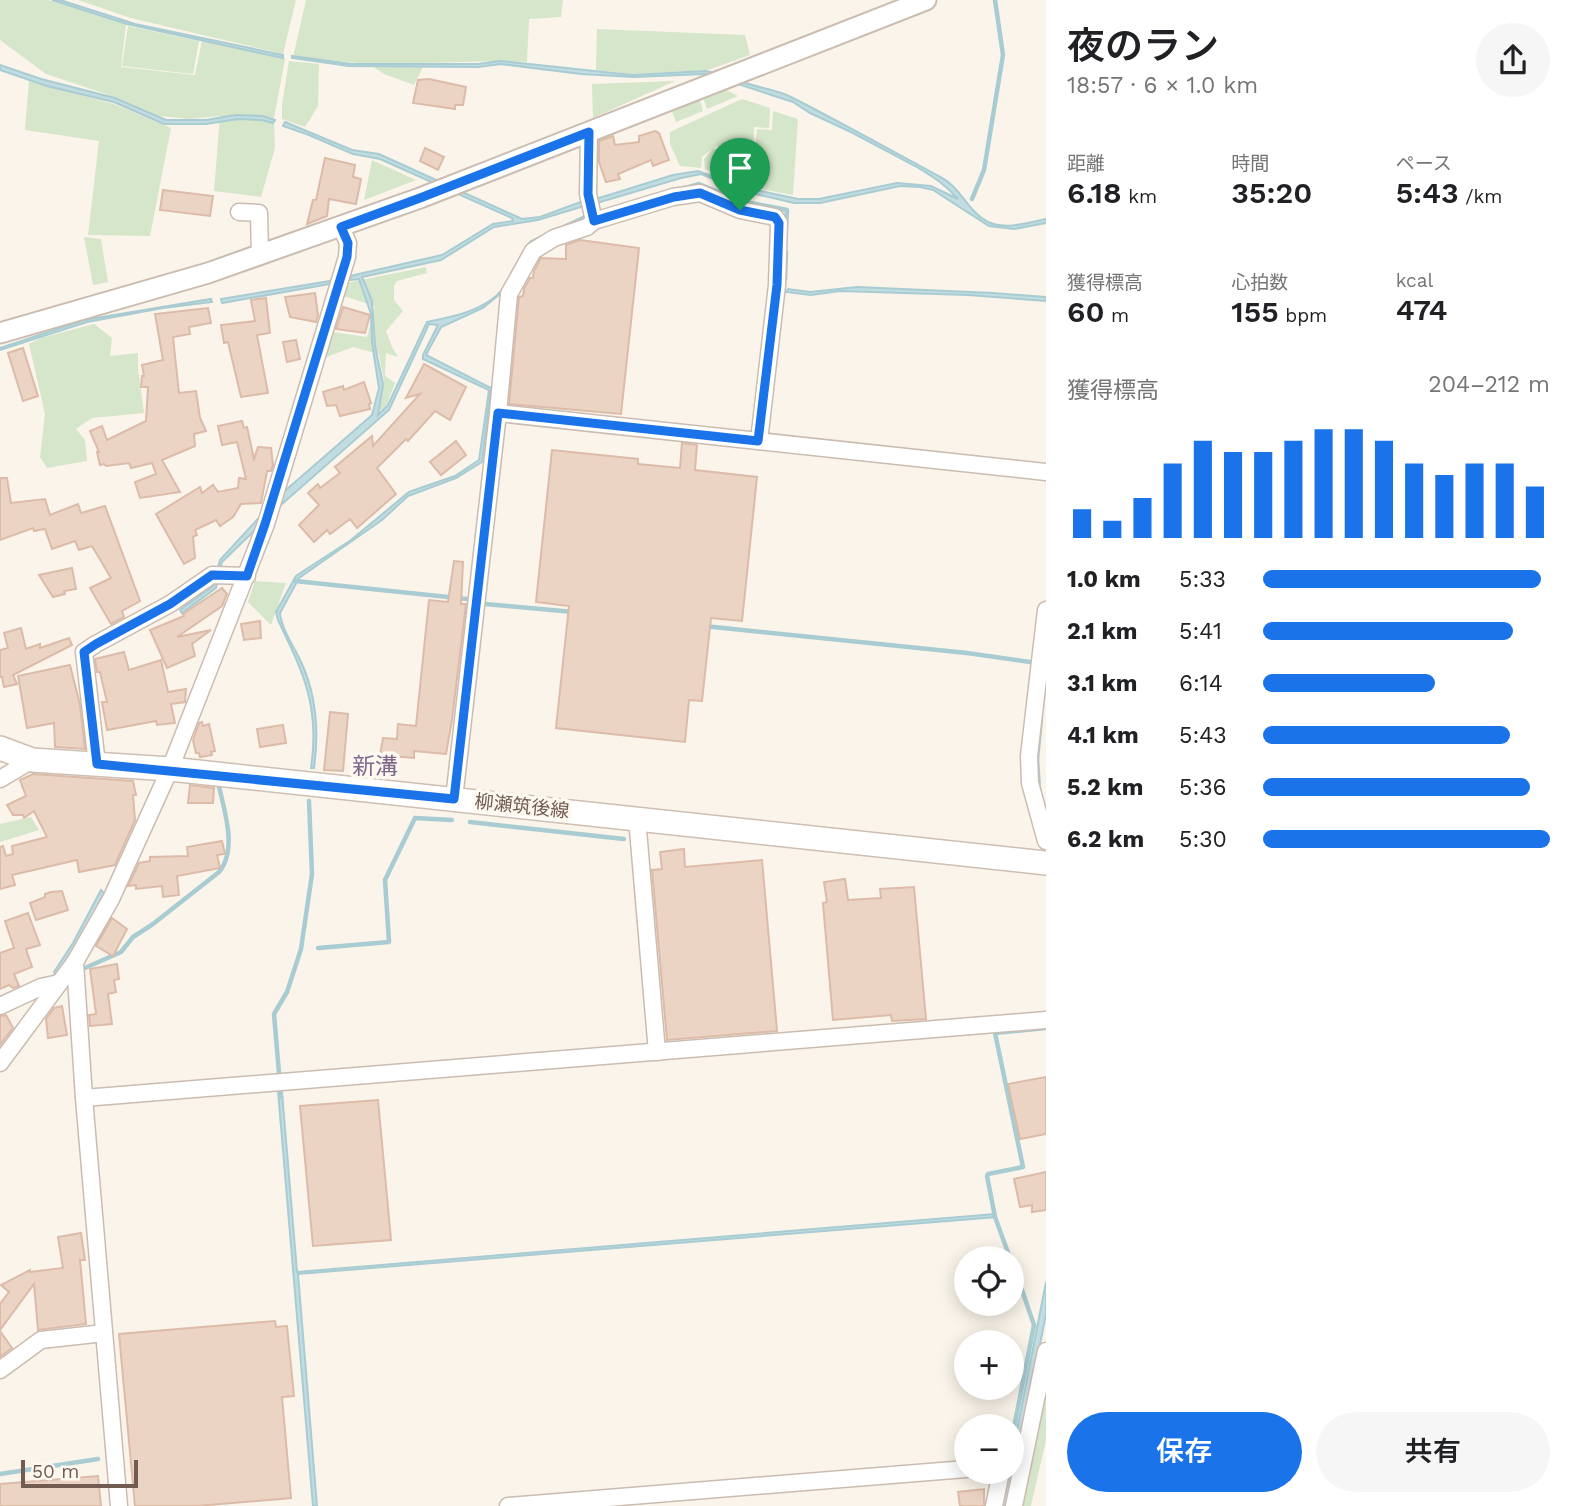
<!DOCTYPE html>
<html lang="ja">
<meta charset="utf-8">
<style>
body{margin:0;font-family:"Work Sans","Noto Sans JP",sans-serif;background:#f6f6f6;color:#202124;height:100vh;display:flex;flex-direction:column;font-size:26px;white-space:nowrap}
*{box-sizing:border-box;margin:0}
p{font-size:23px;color:#757577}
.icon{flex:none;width:38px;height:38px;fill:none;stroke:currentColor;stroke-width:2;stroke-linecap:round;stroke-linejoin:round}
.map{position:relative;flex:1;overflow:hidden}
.panel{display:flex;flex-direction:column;background:#fff;width:525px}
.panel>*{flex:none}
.fabs{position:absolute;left:954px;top:1246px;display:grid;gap:14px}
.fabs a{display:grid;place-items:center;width:70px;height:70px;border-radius:50%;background:#fff;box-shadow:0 4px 18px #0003;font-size:35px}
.scale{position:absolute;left:21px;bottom:18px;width:117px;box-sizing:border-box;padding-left:7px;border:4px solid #725c51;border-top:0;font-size:19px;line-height:24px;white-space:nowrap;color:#725c51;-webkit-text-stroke:5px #fdf8f0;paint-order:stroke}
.pin{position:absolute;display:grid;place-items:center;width:60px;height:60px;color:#fff;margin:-72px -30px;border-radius:50% 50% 50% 0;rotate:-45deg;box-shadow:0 0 7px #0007}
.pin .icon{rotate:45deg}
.round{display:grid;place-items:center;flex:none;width:74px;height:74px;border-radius:37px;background:#f6f6f6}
.headline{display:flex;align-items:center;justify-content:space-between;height:119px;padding:0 21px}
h1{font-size:38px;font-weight:600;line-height:52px}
.metrics{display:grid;grid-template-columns:repeat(3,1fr);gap:10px;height:119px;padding:7px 21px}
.metrics div{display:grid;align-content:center}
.metrics b{font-size:30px;font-weight:600}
.metrics small{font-size:19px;font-weight:400}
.metrics p{font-size:19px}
.chart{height:196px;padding:14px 21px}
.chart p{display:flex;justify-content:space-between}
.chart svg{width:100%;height:126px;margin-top:7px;stroke:#1a73e8;stroke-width:6}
.primary-button{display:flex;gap:14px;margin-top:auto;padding:14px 21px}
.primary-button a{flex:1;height:80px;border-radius:42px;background:#1a73e8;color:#fff;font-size:28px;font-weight:600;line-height:80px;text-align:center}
.primary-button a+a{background:#f6f6f6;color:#202124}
ul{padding:0 21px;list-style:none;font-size:23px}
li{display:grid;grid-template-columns:112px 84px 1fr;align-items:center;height:52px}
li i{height:18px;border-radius:9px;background:#1a73e8}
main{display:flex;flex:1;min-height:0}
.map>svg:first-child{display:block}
.green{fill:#d6e6ca}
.water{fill:#c1dde1;stroke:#a8ccd2;stroke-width:2}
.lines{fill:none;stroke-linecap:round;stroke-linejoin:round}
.stream{stroke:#a8ccd2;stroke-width:4.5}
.building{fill:#ecd4c5;stroke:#dcbba8;stroke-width:2}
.minor-casing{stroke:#cbbcb1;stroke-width:19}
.tertiary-casing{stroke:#cbbcb1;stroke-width:23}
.secondary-casing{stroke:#cfbeb2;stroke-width:26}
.minor{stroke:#fff;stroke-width:16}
.tertiary{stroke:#fff;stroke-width:19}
.secondary{stroke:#fff;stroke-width:23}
.route-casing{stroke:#fff;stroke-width:14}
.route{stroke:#1a73e8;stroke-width:9}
.labels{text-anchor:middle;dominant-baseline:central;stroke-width:7;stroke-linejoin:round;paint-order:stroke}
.street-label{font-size:19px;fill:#725c51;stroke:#fdf8f0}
.quarter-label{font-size:23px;fill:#80688d;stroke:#fdf8f0}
</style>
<main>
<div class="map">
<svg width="1046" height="1506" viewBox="0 0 1046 1506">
<rect width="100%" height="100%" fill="#faf4ea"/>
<!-- green -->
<g class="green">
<path d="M0,0H48L126,24L121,67L195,75L202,41L285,59L274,118L275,148L261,197L214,191L220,116L189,119L160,116L115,97L46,74L0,40Z"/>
<path d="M78,0H296L283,54L131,18Z"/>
<path d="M306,0H563L561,17L529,19L527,62L500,61L425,63L414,85L384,74L369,64L293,57Z"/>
<path d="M128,26L199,41L193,74L122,66Z"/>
<path d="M597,29L745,35L750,55L708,70L632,74L596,70Z"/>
<path d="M289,61L319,64L318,106L305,127L282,119V105Z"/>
<path d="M29,81L114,104L171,128L150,236L88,235L99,141L25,130Z"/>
<path d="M675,81L593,118L592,84Z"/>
<path d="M724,89L738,96L707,109L702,96Z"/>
<path d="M699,97L703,111L676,122L671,109Z"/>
<path d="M742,99L770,108L769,128L754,127L753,158L716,146L713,148L754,160L757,129L772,130L773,111L798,119L793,195L744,186L705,169L704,159L713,148L702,157L701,168L680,166L670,144V132Z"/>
<path d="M372,160L416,180L364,200Z"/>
<path d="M84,237L101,239L108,282L93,285Z"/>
<path d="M426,267L427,273L397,281L394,286V300L403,311L386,331L392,347L398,357L386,353L385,376L395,383L387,404L379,412L384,382L379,354L353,347L324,358L332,332L367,337L375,306L340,295L346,283Z"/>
<path d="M94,324L112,338L110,356L138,353V369L144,413L92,418L76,429L85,440L87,461L47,468L40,457L45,414L29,344L41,338Z"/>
<path d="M255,581L286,583L271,625L248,602Z"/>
<path d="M31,817L39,830L0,842V824Z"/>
<path d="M1046,1357V1440L1031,1506H1016Z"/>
</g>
<!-- water -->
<g class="water">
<path d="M52,0H60L135,24L283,55V58L127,24Z"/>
<path d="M292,56L351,64H478L500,61L632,75L705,71L716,73L713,76L704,74L634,77L581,74L501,64L478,67L349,66L292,58Z"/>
<path d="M0,65L41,79L115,98L166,120H206L236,115L263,116L275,120L273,123L262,120L238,119L206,124H164L114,102L47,86L0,70Z"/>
<path d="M740,81C757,88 775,89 791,97C842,123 892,151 942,178C961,188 968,212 988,222C1005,230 1028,223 1046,219V223L1014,229L989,226L933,190L920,187L900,186L820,203H794L743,191L701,174L681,178L597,203L596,199L673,175L698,171L742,187L798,199H819L897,183L931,186L958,199C944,183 933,177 917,167L851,132L810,113L793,102L738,84Z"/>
<path d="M285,122L352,150L379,154L522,219L540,217L583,201L584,206L538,220L494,227L441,260L362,277L372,301L375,346L383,384L378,415L388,405L427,322C452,317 485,311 503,289C514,274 518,255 531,241L587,215L588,218L539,240L506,289L483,308L441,327L426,355L491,388L482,462L456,478L408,496L382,520L299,578L280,613C282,631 295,648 302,664C317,698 319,732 314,768H311C320,707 304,674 278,620L276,612L296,576L351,540L409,492L455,476L479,460L489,390L423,359V355L438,325L429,324L389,410L282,504L222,562L216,588L182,613L180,610L213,586L220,560L278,497L372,415L379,388L372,343L371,314L359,279L351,280L350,276L442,255L493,224L513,221L512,218L380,159L353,154L309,135L283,126Z"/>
<path d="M330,281V284L222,303L221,299Z"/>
<path d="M857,287L993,293L1046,297V301L968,295L840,291L811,295L786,292L788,289L810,292Z"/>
<path d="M211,299L212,302L163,308L87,322L0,350V348L84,320Z"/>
<path d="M101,890L104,893C91,922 75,948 57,975L54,972L73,943Z"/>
<path d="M278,1091L282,1092L297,1272L995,1214L996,1217L298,1274L317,1506H313Z"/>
<path d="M1046,1282V1314L1008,1506H1000L1008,1472H1012V1456Z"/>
</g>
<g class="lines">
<!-- stream -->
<g class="stream">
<path d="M686,188L699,184L741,201L787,210L786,226"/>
<path d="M972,199L984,170L1003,55L995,0"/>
<path d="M785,279L786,252"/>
<path d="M295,581L467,599"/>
<path d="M485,604L573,612"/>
<path d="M704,626L967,653L1030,662"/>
<path d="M1039,789L1037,759L1041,718"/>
<path d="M470,822L624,839"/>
<path d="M318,948L389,942L385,880L415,818L452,820"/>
<path d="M85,968L121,952L133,937L153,924L219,872C238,849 224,810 218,782"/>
<path d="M281,1097L274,1014L287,992L301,949L312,874L309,801"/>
<path d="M1010,1258L995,1217L987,1176L988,1174L1023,1167L995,1033L1046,1028"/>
<path d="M1012,1261L1034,1325L1012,1438"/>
<path d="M0,1474L98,1459"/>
</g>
</g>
<!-- building -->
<g class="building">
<path d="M429,79L466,87L463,105H455V109L413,103L418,80Z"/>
<path d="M655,131L659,133L669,160L653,166L651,160L618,174L620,179L606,182L599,162V141L613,136L615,145L639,142V136Z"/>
<path d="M425,148L444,157L438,170L420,161Z"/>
<path d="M325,158L355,165L353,177L361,179L356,204L329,199L327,216L307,224L313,200H316Z"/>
<path d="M163,190L213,196L210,216L160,210Z"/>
<path d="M580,240L639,248L621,414L509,404L519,297L523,296L524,289L530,278H533L534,271L541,258L566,259V245Z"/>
<path d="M315,293L318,315L316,322L290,317L285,297Z"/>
<path d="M266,298L270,333L257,335L268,393L241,397L228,342L224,343L221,325L255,321L251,300Z"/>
<path d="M343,307L370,315L365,333L336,329Z"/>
<path d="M208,308L211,323L189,327L190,334L173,337L179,393L196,391L200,418L206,431L194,434L195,446L162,460L180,492L140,498L135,482L156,474L152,463L131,468L129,463L106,466L104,464L100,465L97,452H99L90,431L102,426L107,440L146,421L148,387H141L142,376H144L142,365L163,360L155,314Z"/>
<path d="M296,340L300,359L287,362L283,342Z"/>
<path d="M23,348L38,396L23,401L8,353Z"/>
<path d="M424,364L466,387L450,420L435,411L408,441L406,439L377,468L396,494L357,528L350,519L330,534L327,530L314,542L299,525L319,505L308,493L318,484L320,488L340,473L335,467L372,436L373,446L420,394L406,398Z"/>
<path d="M364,382L371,403L369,404L370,409L340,416L336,405L327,406L323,392L343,386L344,390Z"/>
<path d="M242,421L244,428L247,427L254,459L258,447L271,448L273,465L271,471H267L261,503L241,504L233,517L220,526L216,520L195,530L197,535L193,537L195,558L184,564L156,514L200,487L202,493L213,485L218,492L238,488L239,478L246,479L237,442L222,445L218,426Z"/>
<path d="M456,441L466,455L441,475L430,462Z"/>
<path d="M682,443L697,445L695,470L757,477L742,621L711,618L702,701L689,700L685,742L556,728L569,606L536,602L552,450L638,459V464L680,468Z"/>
<path d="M0,478H7L11,503L45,499L50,515L78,504L81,513L105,506L140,601L122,611L124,617L111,624L90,588L111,578L92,546L79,550L75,541L52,549L45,529L34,531L33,528L0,540Z"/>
<path d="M454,561L463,562L461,604H466L452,720L446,754L414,751V758L380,755L383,738L397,739L398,724L416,726L429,600L448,602Z"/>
<path d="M72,568L76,589L64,591L65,594L53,597L39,575Z"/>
<path d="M222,588L227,594L222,606L177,637L211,630L192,644L195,656L167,668L150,630L184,616L183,614Z"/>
<path d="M260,621L261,638L244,640L241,624Z"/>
<path d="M21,628L26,649L40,644V648L69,638L72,645L13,675L17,684L4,687L2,677H0V650L8,648L4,633Z"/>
<path d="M124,652L129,670L161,660L168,692L186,689L185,702L171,704L175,723L157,725L156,721L107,730L102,702H107L100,672H97L95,659Z"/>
<path d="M70,665L80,705L85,749L55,747L54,723L27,728L18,676Z"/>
<path d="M330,712L348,714L343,771L324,770Z"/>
<path d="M202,722L203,726L209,724L215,751L211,752L212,755L200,757L199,753H196L193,740L199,723Z"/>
<path d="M283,725L286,743L260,747L257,729Z"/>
<path d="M33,774L133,781L136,795H133L135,820L115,865L79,872L77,860L12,875L15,885L0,889V847L3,846L6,856L13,854L12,846L47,837L34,811L24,818L23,815H13L7,805L26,796L20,780Z"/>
<path d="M190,785L214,788L213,803H188Z"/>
<path d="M222,841L225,854L217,855L220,868L177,876L179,895L163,897L162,886L136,889V885L128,886L139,863L150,861V857L188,856L187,847Z"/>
<path d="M684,849L685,867L762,860L777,1031L667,1040L652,870L662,869L660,852Z"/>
<path d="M845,879L848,900L881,898L880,889L914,887L926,1019L892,1021L891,1015L833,1020L823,903L827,902L824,882Z"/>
<path d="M62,891L68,910L36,920L30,903L45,897V894L51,892Z"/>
<path d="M28,913L40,945L26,949L32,967L14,974L19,986L13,988L9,985L0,989V953L14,948L5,921Z"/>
<path d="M112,918L127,929L113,956L96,946Z"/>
<path d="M117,964L119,979L114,980L116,992L108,994L112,1024L90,1026L89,1015L96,1014L90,969Z"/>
<path d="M62,1006L67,1035L48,1038L46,1019L54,1008Z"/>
<path d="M6,1015L13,1028L0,1045V1016Z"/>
<path d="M1046,1077V1134L1020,1139L1008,1084Z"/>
<path d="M378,1100L391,1240L313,1246L300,1106Z"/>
<path d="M1046,1172V1210L1032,1212V1205L1020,1207L1014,1179Z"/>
<path d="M81,1233L85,1260H80L86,1324L38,1330L34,1284L0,1330V1304L9,1292L1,1285L30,1270V1272L63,1268L58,1237Z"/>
<path d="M275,1321L276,1327L287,1326L294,1396L282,1397L291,1498L197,1506H135L119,1334Z"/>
<path d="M0,1331L12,1348L0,1357Z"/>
<path d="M98,1476L101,1506H0V1484Z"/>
<path d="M984,1489V1506H960L958,1492Z"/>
</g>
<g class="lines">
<defs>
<g id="minor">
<path d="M589,132L588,194L594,221"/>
<path d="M239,212L259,213L260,255"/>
<path d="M498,413L1046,472"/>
<path d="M1046,610L1029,756L1030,783L1046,841"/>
<path d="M97,764L84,652L96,644L170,604L212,575L247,576"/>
<path d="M0,779L32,760"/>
<path d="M454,799L498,413L509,294L533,251L554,238L587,227L594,221L673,197L700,193L740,210L775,217L779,223L777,285L759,441"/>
<path d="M637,818L657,1052"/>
<path d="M75,962L84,1098L119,1506"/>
<path d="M0,1006L41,987L59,983"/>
<path d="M0,1063L75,962L111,899L170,769L266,524L347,257L348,243L341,227"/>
<path d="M84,1098L1046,1020"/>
<path d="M0,1370L41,1340L104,1333"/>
<path d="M508,1506L966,1469"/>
<path d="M994,1506L1001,1472"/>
<path d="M1014,1506L1046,1351"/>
</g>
<path id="tertiary" d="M0,333L208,273L420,198L926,0"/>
<path id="secondary" d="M0,748L32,760L170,769L1046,863"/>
</defs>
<!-- minor casing -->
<use href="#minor" class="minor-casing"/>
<!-- tertiary casing -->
<use href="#tertiary" class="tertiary-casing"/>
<!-- secondary casing -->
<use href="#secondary" class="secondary-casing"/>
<!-- minor -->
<use href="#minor" class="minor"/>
<!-- tertiary -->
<use href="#tertiary" class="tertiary"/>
<!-- secondary -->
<use href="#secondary" class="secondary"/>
</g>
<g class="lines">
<defs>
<path id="route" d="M589,132L588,194L594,221L674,197L700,193L740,210L775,217L779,223L777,285L758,441L498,413L454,799L97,764L84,652L96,644L170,604L212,575L247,576L265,524L347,257L348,243L341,227L420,198Z"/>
</defs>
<!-- route casing -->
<use href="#route" class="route-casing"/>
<!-- route -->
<use href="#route" class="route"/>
</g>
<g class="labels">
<!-- street labels -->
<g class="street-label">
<text transform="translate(522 806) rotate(6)">柳瀬筑後線</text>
</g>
<!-- quarter labels -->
<g class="quarter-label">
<text x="375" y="766">新溝</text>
</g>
</g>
</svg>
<div class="fabs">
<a><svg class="icon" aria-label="locate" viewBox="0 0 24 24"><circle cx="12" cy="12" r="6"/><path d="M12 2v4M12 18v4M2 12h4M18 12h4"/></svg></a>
<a>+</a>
<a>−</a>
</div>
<div class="scale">50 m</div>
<div class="pin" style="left:740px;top:210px;background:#1e9e55"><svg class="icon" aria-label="arrive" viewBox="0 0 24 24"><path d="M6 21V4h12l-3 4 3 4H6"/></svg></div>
</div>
<section class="panel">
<div class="headline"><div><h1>夜のラン</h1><p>18:57 · 6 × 1.0 km</p></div><a class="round"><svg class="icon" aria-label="share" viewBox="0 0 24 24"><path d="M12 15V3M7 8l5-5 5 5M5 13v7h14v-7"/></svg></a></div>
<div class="metrics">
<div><p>距離</p><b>6.18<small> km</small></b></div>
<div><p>時間</p><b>35:20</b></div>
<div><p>ペース</p><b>5:43<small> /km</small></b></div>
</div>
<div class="metrics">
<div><p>獲得標高</p><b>60<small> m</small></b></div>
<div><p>心拍数</p><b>155<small> bpm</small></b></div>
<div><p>kcal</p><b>474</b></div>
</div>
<div class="chart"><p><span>獲得標高</span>204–212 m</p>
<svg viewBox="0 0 160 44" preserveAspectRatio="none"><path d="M5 44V34M15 44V38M25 44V30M35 44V18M45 44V10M55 44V14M65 44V14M75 44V10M85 44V6M95 44V6M105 44V10M115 44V18M125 44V22M135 44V18M145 44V18M155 44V26"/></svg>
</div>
<ul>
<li><b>1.0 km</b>5:33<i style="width:97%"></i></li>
<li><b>2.1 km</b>5:41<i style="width:87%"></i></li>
<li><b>3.1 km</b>6:14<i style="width:60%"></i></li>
<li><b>4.1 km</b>5:43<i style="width:86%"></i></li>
<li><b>5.2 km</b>5:36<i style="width:93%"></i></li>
<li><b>6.2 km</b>5:30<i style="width:100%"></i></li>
</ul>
<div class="primary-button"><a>保存</a><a>共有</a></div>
</section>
</main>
